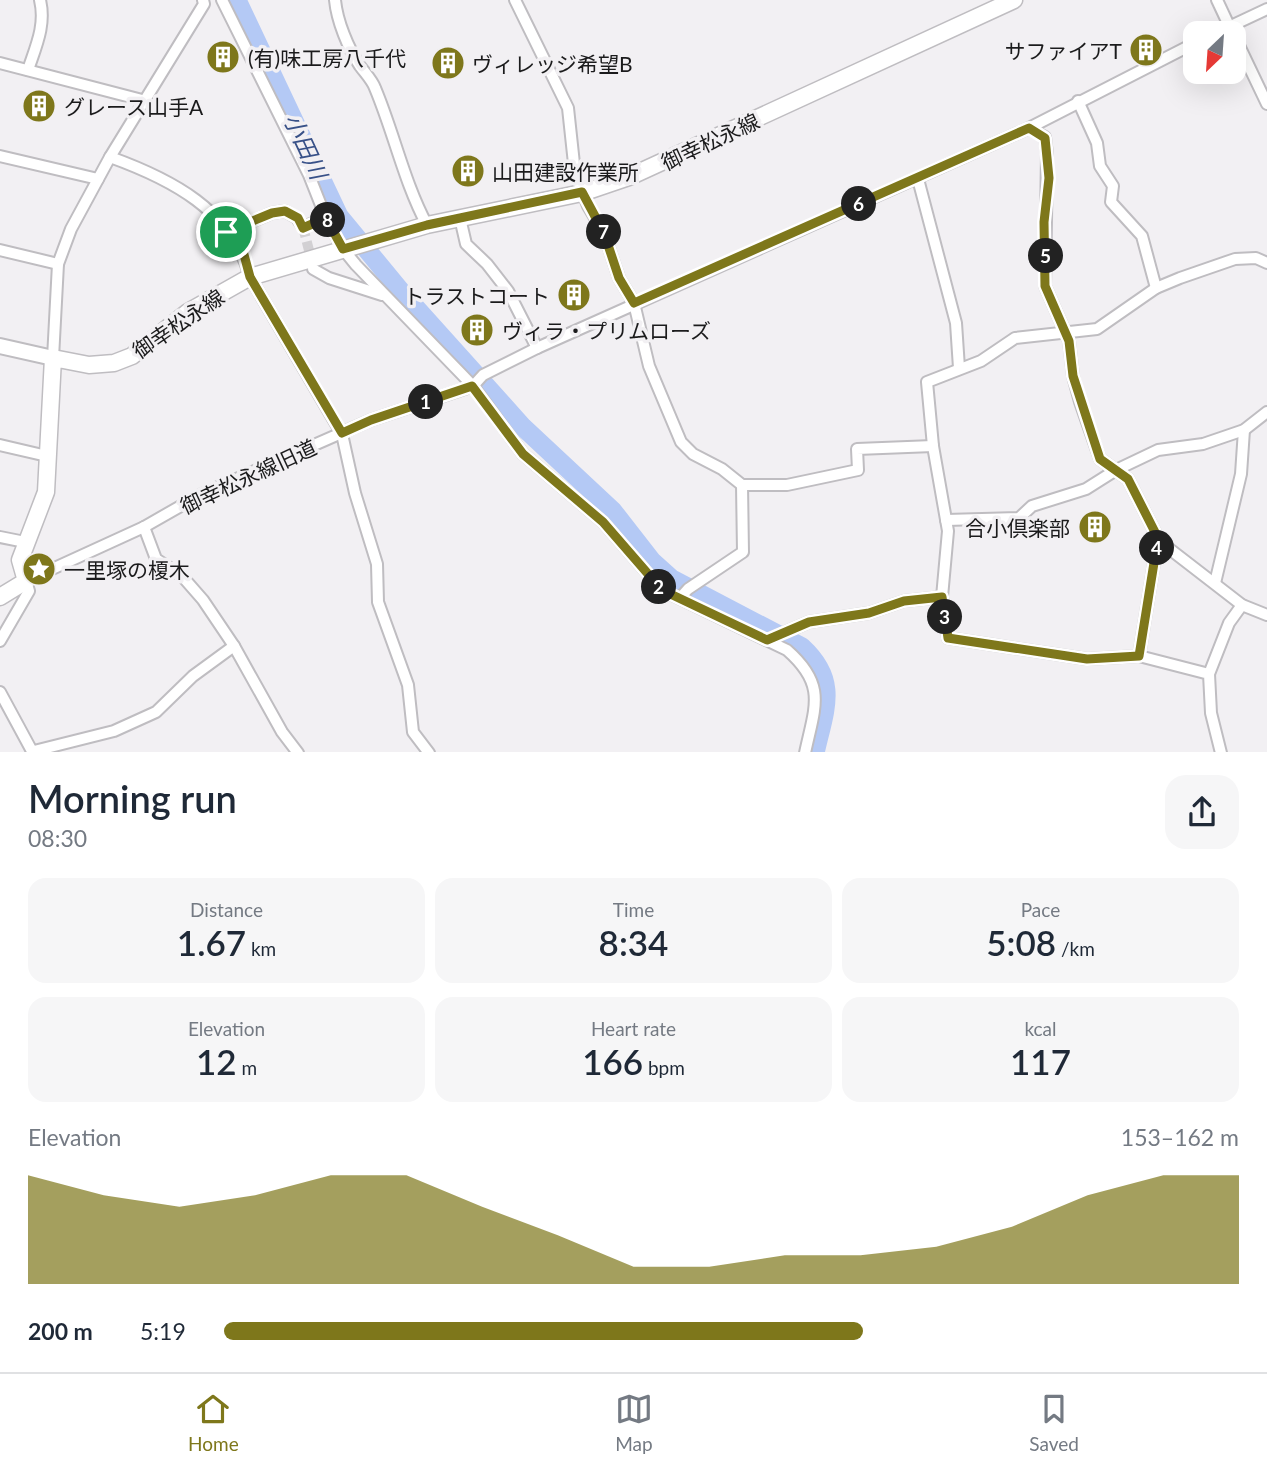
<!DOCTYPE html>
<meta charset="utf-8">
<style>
body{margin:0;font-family:Lato,"Noto Sans JP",sans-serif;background:#f6f6f7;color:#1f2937;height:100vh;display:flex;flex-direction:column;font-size:26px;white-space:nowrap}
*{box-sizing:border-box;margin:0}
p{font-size:23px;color:#747a83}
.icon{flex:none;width:38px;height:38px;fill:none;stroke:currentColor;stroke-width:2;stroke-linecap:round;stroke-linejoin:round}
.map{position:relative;height:752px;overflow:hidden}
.details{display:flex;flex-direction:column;background:#fff;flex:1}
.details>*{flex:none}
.needle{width:46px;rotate:205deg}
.tools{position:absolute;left:1183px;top:21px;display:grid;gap:14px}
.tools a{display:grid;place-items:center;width:63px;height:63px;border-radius:14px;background:#fff;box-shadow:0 7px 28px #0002;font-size:35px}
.pin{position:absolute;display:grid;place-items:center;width:60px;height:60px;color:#fff;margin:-30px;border:4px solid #fff;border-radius:50%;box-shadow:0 2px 7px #0007}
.km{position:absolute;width:35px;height:35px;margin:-18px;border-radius:50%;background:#222;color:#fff;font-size:19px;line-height:35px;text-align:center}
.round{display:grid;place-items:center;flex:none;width:74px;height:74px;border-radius:21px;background:#f6f6f7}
.head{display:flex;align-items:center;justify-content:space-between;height:119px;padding:0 28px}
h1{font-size:38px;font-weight:600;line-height:52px}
.figures{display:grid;grid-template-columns:repeat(3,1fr);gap:10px;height:119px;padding:7px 28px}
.figures div{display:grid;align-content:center;border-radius:18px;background:#f6f6f7;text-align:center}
.figures b{font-size:35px;font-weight:600}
.figures small{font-size:19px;font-weight:400}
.figures p{font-size:19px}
.chart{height:196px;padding:14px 28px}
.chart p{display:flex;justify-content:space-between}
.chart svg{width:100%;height:126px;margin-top:7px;fill:#7e771b;opacity:.7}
ul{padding:0 28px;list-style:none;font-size:23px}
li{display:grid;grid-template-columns:112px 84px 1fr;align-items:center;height:52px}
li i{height:18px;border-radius:9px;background:#7e771b}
.tabs{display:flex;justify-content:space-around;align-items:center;height:98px;border-top:2px solid #e0e1e3;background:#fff;font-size:19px;color:#747a83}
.tabs a{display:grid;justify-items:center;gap:4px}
.tabs .active{color:#7e771b}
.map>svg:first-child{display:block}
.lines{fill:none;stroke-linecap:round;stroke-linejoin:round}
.river{stroke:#b4c9f5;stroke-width:19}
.minor-tunnel{stroke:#d2d0d3;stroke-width:10;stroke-dasharray:10 5;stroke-linecap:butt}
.minor-casing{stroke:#bfbdc1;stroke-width:14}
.tertiary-casing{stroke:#bfbdc1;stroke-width:18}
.secondary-casing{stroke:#bfbdc1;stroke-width:19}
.minor{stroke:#fff;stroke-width:10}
.tertiary{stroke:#fff;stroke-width:14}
.secondary{stroke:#fff;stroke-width:16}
.route-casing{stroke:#fff;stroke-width:14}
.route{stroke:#7e771b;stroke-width:9}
.labels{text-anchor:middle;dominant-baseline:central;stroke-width:7;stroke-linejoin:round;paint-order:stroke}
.poi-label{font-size:21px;fill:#1b1b1c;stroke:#f2f0f3;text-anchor:start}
.street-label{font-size:21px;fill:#1b1b1c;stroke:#f2f0f3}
.water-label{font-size:23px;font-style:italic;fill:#385188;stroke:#f2f0f3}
</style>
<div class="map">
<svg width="1267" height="753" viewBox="0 0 1267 753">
<rect width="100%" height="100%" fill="#f2f0f3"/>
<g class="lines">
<!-- river -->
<path class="river" d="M237,0L339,216L400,290L523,427L613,511L652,561L672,579L802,647C839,681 825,709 815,753"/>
<!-- minor-tunnel -->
<path class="minor-tunnel" d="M303,227L313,266"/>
<defs>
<g id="minor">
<path d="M222,0L309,175L326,218L343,249L356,265L473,386L523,454L603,522L662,590L787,650C827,685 815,706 805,753"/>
<path d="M335,0C337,21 348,48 360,66C365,73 372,80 375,88C394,133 404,182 427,225"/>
<path d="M515,0L568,108L575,173L588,206L604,233L619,278L634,303L649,366L681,442L693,454L722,469L742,485H787L858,470L857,449L933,446"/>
<path d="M1217,0L1232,32"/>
<path d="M1216,33L1267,9"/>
<path d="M1234,35L1267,104"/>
<path d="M0,63L146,101"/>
<path d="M28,70C36,46 46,25 40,0"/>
<path d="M1078,101L1097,143L1100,166L1113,186L1111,202L1142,236L1156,288"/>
<path d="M1029,128L1045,137L1047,154L1045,286L1069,341L1073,376L1080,402L1100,459L1128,479L1158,538L1167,547L1242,605L1267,615"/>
<path d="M0,156L98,179"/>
<path d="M110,157C171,179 232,210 250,277L342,434L355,493L377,564L378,602L408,685L413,732L429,753"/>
<path d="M918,179L956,323L959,368"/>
<path d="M460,218L466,244L487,264L508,291L537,348"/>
<path d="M227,232L272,213L285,211L297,218L303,227L326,218"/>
<path d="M0,250L58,264"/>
<path d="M313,269L329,278L382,295"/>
<path d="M53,358L58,264L71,229L110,157L204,4L203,0"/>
<path d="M0,445L47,456"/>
<path d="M946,520L1019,518L1032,506L1086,489L1116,470L1158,450L1203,444L1244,430L1267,412"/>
<path d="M144,527L156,559L182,576L203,600L234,646L282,732L298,753"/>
<path d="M0,537L25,542"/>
<path d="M1158,538L1139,656L1087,659L948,638L942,597L948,531L933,446L927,382L981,361L1015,338L1097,329L1156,288L1180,278L1235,259L1256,258L1267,263"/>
<path d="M1215,583L1241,474L1244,430"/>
<path d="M680,598L688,589L743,552L742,485"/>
<path d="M767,640L809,622L869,613L904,601L942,597"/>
<path d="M0,641L29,591L26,581L144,527L200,495L371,420L473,386L483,375L537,348L1029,128L1195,43"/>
<path d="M1139,656L1209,674L1211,713L1221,753"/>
<path d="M1209,674L1229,623L1242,605"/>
<path d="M0,692L33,753"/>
<path d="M34,751L114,731L156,712L193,676L234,646"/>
</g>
<path id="tertiary" d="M0,346L53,358"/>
<path id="secondary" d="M0,597L26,581L20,560L46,492L53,358L89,365L114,363L132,356L188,312L250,277L427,225L582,193L629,177L1014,0"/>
</defs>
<!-- minor casing -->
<use href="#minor" class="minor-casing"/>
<!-- tertiary casing -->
<use href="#tertiary" class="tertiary-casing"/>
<!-- secondary casing -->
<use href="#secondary" class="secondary-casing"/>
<!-- minor -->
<use href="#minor" class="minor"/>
<!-- tertiary -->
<use href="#tertiary" class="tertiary"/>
<!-- secondary -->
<use href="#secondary" class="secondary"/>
</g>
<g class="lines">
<defs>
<path id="route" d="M1029,128L1045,138L1049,178L1044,222L1045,286L1069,341L1073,376L1100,459L1128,479L1158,538L1139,656L1087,659L948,638L942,597L904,601L869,613L809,622L767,640L662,590L603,522L523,454L472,386L371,420L342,433L250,277L243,251L226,232L272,213L285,211L298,218L303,228L326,218L343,249L427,225L582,192L604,233L619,278L634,303Z"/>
</defs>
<!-- route casing -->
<use href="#route" class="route-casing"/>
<!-- route -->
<use href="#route" class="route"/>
</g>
<!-- icons -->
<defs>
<symbol id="building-disc" viewBox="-11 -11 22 22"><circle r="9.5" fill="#7e771b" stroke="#f2f0f3"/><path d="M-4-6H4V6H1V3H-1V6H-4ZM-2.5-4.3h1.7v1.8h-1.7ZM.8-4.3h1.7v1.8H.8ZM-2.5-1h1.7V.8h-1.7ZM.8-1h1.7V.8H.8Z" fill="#fff"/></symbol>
<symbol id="sight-disc" viewBox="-11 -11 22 22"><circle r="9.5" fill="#7e771b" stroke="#f2f0f3"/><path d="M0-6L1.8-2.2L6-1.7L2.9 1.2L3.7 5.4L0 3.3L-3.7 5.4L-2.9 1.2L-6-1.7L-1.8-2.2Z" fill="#fff"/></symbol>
</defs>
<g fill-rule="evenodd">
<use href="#building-disc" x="1127" y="31" width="38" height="38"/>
<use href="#building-disc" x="204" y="38" width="38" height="38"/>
<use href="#building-disc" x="429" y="44" width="38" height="38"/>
<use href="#building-disc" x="20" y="87" width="38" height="38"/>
<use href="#building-disc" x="449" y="152" width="38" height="38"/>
<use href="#building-disc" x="555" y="276" width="38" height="38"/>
<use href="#building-disc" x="458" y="311" width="38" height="38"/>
<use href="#building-disc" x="1076" y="508" width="38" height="38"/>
<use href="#sight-disc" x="20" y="550" width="38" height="38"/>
</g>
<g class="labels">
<!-- poi labels -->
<g class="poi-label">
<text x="1122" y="50" text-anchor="end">サファイアT</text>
<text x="248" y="57">(有)味工房八千代</text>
<text x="472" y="63">ヴィレッジ希望B</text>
<text x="64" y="106">グレース山手A</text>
<text x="492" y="171">山田建設作業所</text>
<text x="550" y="295" text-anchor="end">トラストコート</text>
<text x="502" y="330">ヴィラ・プリムローズ</text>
<text x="1070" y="527" text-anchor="end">合小倶楽部</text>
<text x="64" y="569">一里塚の榎木</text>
</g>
<!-- street labels -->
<g class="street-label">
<text transform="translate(710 141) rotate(-25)">御幸松永線</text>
<text transform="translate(178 323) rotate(-34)">御幸松永線</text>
<text transform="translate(248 476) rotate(-25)">御幸松永線旧道</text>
</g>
<!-- water labels -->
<g class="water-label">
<text transform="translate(306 146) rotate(65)">小田川</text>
</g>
</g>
</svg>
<div class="tools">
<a><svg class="needle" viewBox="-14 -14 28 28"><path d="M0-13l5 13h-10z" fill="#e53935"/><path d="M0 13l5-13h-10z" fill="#747a83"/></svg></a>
</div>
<div class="pin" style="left:226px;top:232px;background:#1e9e55"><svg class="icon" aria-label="arrive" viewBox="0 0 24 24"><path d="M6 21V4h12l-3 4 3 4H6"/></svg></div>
<b class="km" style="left:426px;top:402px">1</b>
<b class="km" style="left:659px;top:587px">2</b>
<b class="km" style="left:945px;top:617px">3</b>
<b class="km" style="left:1157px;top:548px">4</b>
<b class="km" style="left:1046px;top:256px">5</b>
<b class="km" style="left:859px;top:204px">6</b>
<b class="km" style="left:604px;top:232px">7</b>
<b class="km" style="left:328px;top:220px">8</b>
</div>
<section class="details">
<div class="head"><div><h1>Morning run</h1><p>08:30</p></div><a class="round"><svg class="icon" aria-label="share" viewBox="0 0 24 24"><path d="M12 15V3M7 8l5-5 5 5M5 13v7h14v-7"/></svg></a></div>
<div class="figures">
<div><p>Distance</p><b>1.67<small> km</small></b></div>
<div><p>Time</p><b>8:34</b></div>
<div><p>Pace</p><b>5:08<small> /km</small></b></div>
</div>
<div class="figures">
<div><p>Elevation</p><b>12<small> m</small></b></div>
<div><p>Heart rate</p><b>166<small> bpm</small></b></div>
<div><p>kcal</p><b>117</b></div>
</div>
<div class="chart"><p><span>Elevation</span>153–162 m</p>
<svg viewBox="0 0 160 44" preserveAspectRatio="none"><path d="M0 44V6L10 13L20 17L30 13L40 6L50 6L60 17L70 27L80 38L90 38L100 34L110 34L120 31L130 24L140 13L150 6L160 6V44z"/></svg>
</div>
<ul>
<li><b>200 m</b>5:19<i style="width:63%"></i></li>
</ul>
</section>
<nav class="tabs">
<a class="active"><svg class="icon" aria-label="home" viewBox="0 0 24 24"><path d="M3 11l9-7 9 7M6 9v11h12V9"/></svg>Home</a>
<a><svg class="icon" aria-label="map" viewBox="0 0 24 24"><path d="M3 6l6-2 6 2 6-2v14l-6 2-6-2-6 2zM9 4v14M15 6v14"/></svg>Map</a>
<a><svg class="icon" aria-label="saved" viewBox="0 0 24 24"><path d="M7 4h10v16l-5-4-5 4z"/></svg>Saved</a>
</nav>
